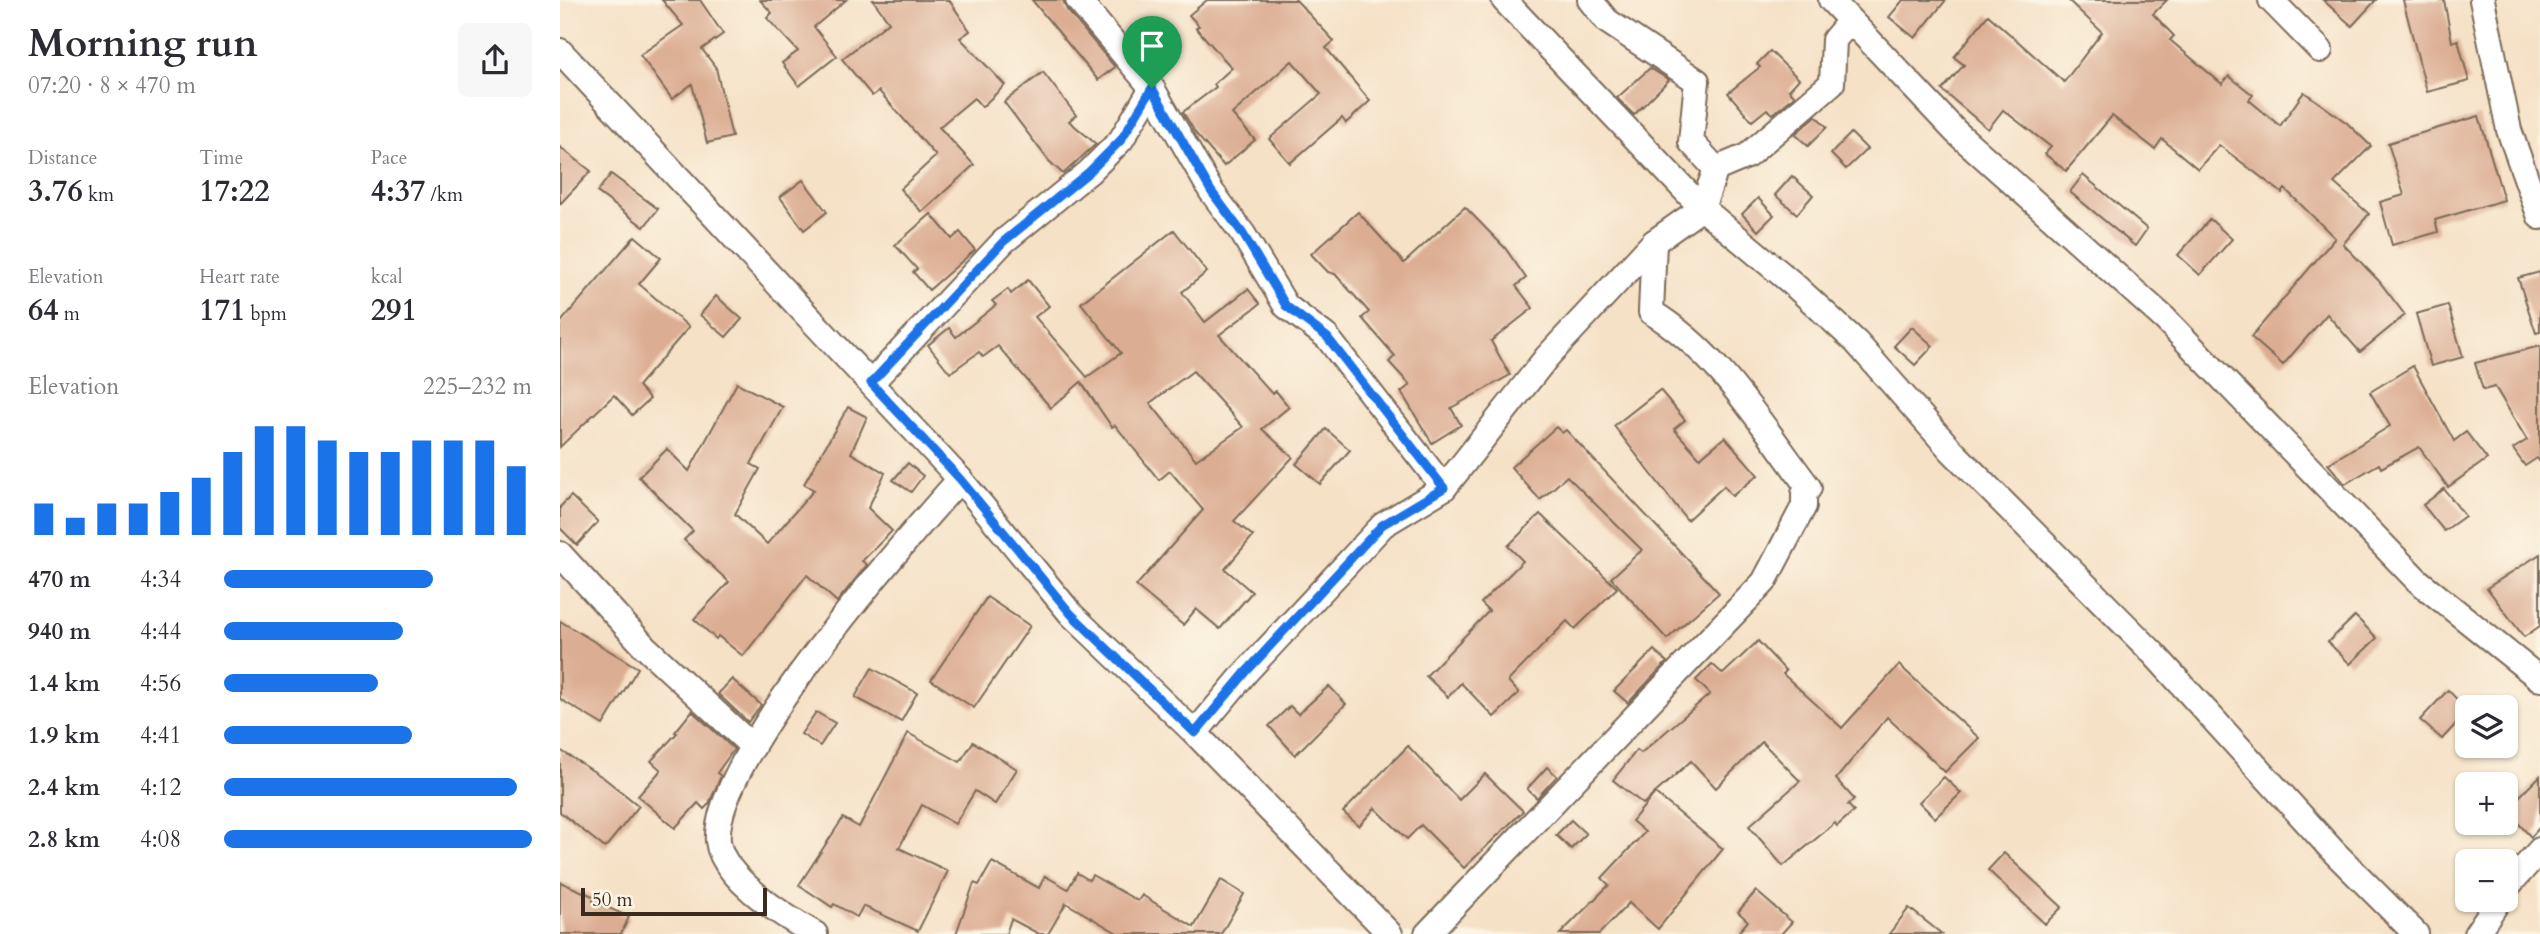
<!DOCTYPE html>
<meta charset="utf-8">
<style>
body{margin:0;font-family:Cardo,serif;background:#f7f7f7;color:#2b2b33;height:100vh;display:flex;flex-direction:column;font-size:26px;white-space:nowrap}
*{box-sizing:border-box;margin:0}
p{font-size:23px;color:#7c7c81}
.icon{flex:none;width:38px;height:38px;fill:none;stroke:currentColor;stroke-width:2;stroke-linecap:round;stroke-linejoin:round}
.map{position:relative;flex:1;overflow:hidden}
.details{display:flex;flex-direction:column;background:#fff;width:560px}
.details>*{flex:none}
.tools{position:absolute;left:1895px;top:695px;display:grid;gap:14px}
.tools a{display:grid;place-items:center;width:63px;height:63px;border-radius:10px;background:#fff;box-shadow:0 2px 5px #0004;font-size:35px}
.scale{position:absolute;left:21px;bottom:18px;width:186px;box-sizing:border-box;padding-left:7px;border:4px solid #3b2a1e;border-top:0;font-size:19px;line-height:24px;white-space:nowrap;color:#3b2a1e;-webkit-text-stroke:5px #fcf5e5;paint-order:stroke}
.pin{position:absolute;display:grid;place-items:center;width:60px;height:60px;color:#fff;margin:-72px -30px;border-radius:50% 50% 50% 0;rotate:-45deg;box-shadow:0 0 7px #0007}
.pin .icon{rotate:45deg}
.round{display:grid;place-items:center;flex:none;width:74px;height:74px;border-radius:10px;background:#f7f7f7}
.head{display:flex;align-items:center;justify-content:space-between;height:119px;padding:0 28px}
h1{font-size:38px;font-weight:700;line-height:52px}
.figures{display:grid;grid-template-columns:repeat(3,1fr);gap:10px;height:119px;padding:7px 28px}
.figures div{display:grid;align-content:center}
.figures b{font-size:30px;font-weight:700}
.figures small{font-size:19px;font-weight:400}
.figures p{font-size:19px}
.chart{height:196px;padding:14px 28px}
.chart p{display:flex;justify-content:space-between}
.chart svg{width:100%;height:126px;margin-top:7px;stroke:#1a73e8;stroke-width:6}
ul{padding:0 28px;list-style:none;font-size:23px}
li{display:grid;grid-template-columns:112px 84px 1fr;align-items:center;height:52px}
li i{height:18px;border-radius:9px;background:#1a73e8}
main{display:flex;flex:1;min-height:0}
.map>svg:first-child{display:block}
.building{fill:#dbad93;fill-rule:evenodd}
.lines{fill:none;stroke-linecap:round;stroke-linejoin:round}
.street-casing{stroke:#7c6a59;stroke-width:28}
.street{stroke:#fff;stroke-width:24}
.route-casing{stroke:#fff;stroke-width:14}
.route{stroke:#1a73e8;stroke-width:9}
</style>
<main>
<section class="details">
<div class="head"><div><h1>Morning run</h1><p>07:20 · 8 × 470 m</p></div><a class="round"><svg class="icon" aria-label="share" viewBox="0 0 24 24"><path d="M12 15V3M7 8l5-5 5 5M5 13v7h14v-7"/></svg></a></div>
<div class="figures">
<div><p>Distance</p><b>3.76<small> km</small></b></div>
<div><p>Time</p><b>17:22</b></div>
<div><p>Pace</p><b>4:37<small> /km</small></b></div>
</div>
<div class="figures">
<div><p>Elevation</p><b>64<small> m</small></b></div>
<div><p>Heart rate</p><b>171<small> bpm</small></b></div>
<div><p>kcal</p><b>291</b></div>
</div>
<div class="chart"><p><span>Elevation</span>225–232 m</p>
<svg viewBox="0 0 160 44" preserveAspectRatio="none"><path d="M5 44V33M15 44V38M25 44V33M35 44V33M45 44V29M55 44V24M65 44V15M75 44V6M85 44V6M95 44V11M105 44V15M115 44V15M125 44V11M135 44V11M145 44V11M155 44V20"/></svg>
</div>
<ul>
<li><b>470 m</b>4:34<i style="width:68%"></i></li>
<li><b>940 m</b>4:44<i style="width:58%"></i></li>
<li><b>1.4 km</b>4:56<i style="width:50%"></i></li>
<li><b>1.9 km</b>4:41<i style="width:61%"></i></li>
<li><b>2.4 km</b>4:12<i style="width:95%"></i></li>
<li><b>2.8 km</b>4:08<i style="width:100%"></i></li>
</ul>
</section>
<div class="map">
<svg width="1980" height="934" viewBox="0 0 1980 934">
<rect width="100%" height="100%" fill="#fcf5e5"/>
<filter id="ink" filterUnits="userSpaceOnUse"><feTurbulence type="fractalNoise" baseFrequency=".0143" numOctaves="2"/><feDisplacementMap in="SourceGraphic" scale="14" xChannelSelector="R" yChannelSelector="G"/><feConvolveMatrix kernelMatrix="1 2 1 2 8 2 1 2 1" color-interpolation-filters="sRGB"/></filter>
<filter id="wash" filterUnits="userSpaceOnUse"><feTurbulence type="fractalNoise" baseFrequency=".00686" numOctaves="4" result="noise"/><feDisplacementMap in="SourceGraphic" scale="28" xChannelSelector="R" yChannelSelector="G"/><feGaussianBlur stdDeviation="1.57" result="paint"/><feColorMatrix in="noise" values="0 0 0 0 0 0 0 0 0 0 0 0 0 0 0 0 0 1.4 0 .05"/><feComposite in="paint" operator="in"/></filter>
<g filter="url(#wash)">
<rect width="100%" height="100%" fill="#f5e1c6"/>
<g id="blocks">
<!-- building -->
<g class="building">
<path d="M102,0H140L163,34L142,49L156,68L172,137L147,143L132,84L112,99L80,55L123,25Z"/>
<path d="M200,0H286L254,27L277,56L239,86L222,63L238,51L207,18L212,13Z"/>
<path d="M313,0H389L410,31L400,38L445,85L422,107L414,98L379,127L414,165L362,212L340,189L376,156L319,91L312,96L282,59L329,22Z"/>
<path d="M472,0H503L507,10L555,67L538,80Z"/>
<path d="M647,0H736L774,41L766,48L810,101L786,123L782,118L730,163L709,139L761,94L732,61L672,114L695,140L664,166L636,134L623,112L656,87L654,84L672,68L636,28L639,26L629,15Z"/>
<path d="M1343,0H1386L1355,38L1329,17Z"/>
<path d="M1508,0H1607L1593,14L1614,36L1610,40L1662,84L1669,76L1693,95L1689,100L1720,126L1744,92L1787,123L1811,146L1774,183L1809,214L1783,244L1819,281L1845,315L1800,352L1767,314L1723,365L1691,337L1775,238L1725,189L1722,193L1659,145L1638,169L1602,139L1595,149L1552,116L1506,171L1485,154L1491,147L1443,110L1428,129L1382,90L1404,65L1394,57L1428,15L1504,82L1542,32Z"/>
<path d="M1763,0H1816L1792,26Z"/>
<path d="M1843,0H1884L1892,42L1898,40L1909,81L1867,92Z"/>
<path d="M1210,51L1239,79L1229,90L1235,96L1213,114L1207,109L1192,121L1168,93L1200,67L1197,64Z"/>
<path d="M1090,68L1109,80L1074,115L1057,98Z"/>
<path d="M483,72L516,115L509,121L536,144L503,174L489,161L444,102Z"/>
<path d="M1256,116L1267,127L1248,146L1235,134Z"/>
<path d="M1919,116L1944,200L1875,220L1878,232L1832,245L1820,202L1844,195L1828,143Z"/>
<path d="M1291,133L1307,149L1286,169L1271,154Z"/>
<path d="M0,147L31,171L0,204Z"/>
<path d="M51,174L98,209L84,227L37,192Z"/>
<path d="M1523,175L1587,229L1575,246L1510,192Z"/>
<path d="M1232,176L1253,195L1237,214L1215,195Z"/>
<path d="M243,180L267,212L244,230L220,197Z"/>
<path d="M1198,198L1214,215L1198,231L1182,214Z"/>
<path d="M905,207L945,248L966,278L956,286L973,308L931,341L950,375L891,408L901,425L872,443L841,392L850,385L829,362L835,356L802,318L809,312L775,274L768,272L751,254L798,212L844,263Z"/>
<path d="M371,214L392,239L400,232L415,250L369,290L353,272L357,269L335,245Z"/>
<path d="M1650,219L1672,239L1640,275L1618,255Z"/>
<path d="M614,230L647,272L622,292L645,322L688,289L700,304L659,335L712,394L716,391L729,407L702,429L733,457L674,521L693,536L665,569L692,592L660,629L636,609L623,625L576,586L643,510L610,471L599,480L555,425L552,427L521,382L491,408L438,346L423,357L419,352L390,373L368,345L389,328L396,337L436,305L432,301L448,289L451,294L468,280L489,306L475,317L527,377L561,353L521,303ZM633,371L683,427L636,460L590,403Z"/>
<path d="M75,236L101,258L79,284L129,327L78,386L90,399L72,415L54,395L0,447V323Z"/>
<path d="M1980,272V332L1976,333L1958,278Z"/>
<path d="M156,296L182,319L166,337L140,315Z"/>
<path d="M1888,305L1903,357L1871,366L1856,314Z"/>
<path d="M1352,327L1373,346L1355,365L1334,346Z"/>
<path d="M1980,346V462L1977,458L1965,466L1953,449L1967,440L1935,387L1923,390L1915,363Z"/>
<path d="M1853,366L1894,441L1906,432L1927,459L1888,487L1859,447L1821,468L1819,464L1785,484L1768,464L1830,426L1810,392Z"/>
<path d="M177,383L223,407L191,464L200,469L175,514L207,544L254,490L244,484L288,407L307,417L291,453L325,473L308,508L332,531L302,561L307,565L277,602L247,575L183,656L158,636L156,639L134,619L169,582L124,540L133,531L79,477L107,449L129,471Z"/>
<path d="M1100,390L1125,420L1114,429L1140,458L1165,437L1198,475L1172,496L1164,486L1127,520L1054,426Z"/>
<path d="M996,427L1002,433L1006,430L1159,593L1107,639L1051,578L1082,550L1007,476L980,500L951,467Z"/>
<path d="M766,429L790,450L760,484L736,464Z"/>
<path d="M348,463L363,476L351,492L333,480Z"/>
<path d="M1884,489L1905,516L1884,531L1863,505Z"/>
<path d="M11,496L38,522L17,545L0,528V507Z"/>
<path d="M980,514L1057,588L1015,629L1007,621L948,681L959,693L934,717L901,683L888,697L866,676L929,611L921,603L963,561L948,546Z"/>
<path d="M1980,554V626L1964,637L1927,588Z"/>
<path d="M427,597L470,626L414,708L371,680Z"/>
<path d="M1795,616L1817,638L1790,664L1768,642Z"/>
<path d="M0,621L78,668L43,725L0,699Z"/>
<path d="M1198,641L1226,671L1223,674L1282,728L1339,665L1419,738L1385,772L1327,717L1276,779L1294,799L1288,805L1294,811L1277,826L1275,823L1223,866L1189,826L1240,781L1202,742L1156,788L1131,761L1083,804L1053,780L1077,750L1081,753L1150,694L1136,680L1152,664L1163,674Z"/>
<path d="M1094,650L1107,662L1068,703L1054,691Z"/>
<path d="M312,668L357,693L341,722L295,697Z"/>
<path d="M172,679L201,705L188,722L158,694Z"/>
<path d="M769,686L786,704L735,755L709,726L730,706L738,714Z"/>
<path d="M1888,690L1908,711L1882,739L1860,720Z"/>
<path d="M132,711L174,749L157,773L161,776L149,804L144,809L138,803L115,828L78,796L101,770L91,761L117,733L115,732Z"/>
<path d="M256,712L275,723L260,746L241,734Z"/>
<path d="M348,733L400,762L413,742L457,769L435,804L415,791L395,824L362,805L339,848L388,871L358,931L303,906L297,917L274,904L272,907L239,885L283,818L299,827Z"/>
<path d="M848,746L899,800L925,774L963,811L904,868L861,825L847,839L815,808L799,826L783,812Z"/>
<path d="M0,750L44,778L79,806L45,848L0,812Z"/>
<path d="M987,767L997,776L977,798L967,789Z"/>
<path d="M1980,776V827L1971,837L1946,810Z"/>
<path d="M1384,777L1401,793L1375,818L1359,802Z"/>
<path d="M1095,793L1163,849L1098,929L1069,903L1039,934H1000L1049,885L1042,878L1085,832L1072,821Z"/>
<path d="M1011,820L1026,834L1011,849L996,835Z"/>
<path d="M1444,853L1502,907L1485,924L1428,870Z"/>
<path d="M432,862L479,888L485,876L508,889L517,873L529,880L532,875L578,901L582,895L634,927L661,880L684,894L661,934H559L506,903L488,934H479L451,919L446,934H396L414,883L419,885Z"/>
<path d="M0,882L35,897L33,901L69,917L61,934H0Z"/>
<path d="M1196,891L1232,922L1221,934H1177L1188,921L1178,912Z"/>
<path d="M1349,908L1382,934H1329Z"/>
</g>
</g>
</g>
<g filter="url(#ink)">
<use href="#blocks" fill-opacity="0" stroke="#7c6a59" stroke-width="2"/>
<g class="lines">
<defs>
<g id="street">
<path d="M518,0L592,88L651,191L683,234L726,306L767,337L884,488"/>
<path d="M944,0L1142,208L1232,283L1296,342L1391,450L1593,653L1774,852L1856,934"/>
<path d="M1030,0L1047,21L1137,81L1131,142L1156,169"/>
<path d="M1271,0L1396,132L1605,319L1857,580L1980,679"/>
<path d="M1711,0L1760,50"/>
<path d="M1922,0L1949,130L1980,217"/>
<path d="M0,51L400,479L511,614L635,733L830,934"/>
<path d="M311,383L443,242L529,172L561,140L592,88"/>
<path d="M0,554L85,647L193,747"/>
<path d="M635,733L686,672L823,525L884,488L987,357L1094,242L1142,208L1156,169L1187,156L1272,83L1274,40L1290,21"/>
<path d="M1946,888L1980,850"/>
<path d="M255,934C225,917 162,878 158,841C151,761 343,543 400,479"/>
<path d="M867,934L1204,582L1244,506V494L1249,488C1202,426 1159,353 1091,312L1094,242"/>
<path d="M1916,934L1939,900"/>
</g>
</defs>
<!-- street casing -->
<use href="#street" class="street-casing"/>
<!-- street -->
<use href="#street" class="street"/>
</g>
</g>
<g class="lines" filter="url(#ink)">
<defs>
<path id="route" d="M592,88L651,191L683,234L726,306L767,337L884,488L822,525L686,672L635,733L511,614L400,479L311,383L443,242L529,172L561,140Z"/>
</defs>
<!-- route casing -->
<use href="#route" class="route-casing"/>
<!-- route -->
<use href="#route" class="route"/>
</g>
</svg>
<div class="tools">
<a><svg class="icon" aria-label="layers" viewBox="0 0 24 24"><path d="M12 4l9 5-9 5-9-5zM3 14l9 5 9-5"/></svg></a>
<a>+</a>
<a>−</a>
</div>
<div class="scale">50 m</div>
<div class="pin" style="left:592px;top:88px;background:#1e9e55"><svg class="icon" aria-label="arrive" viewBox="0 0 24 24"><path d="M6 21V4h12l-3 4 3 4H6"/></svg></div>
</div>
</main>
